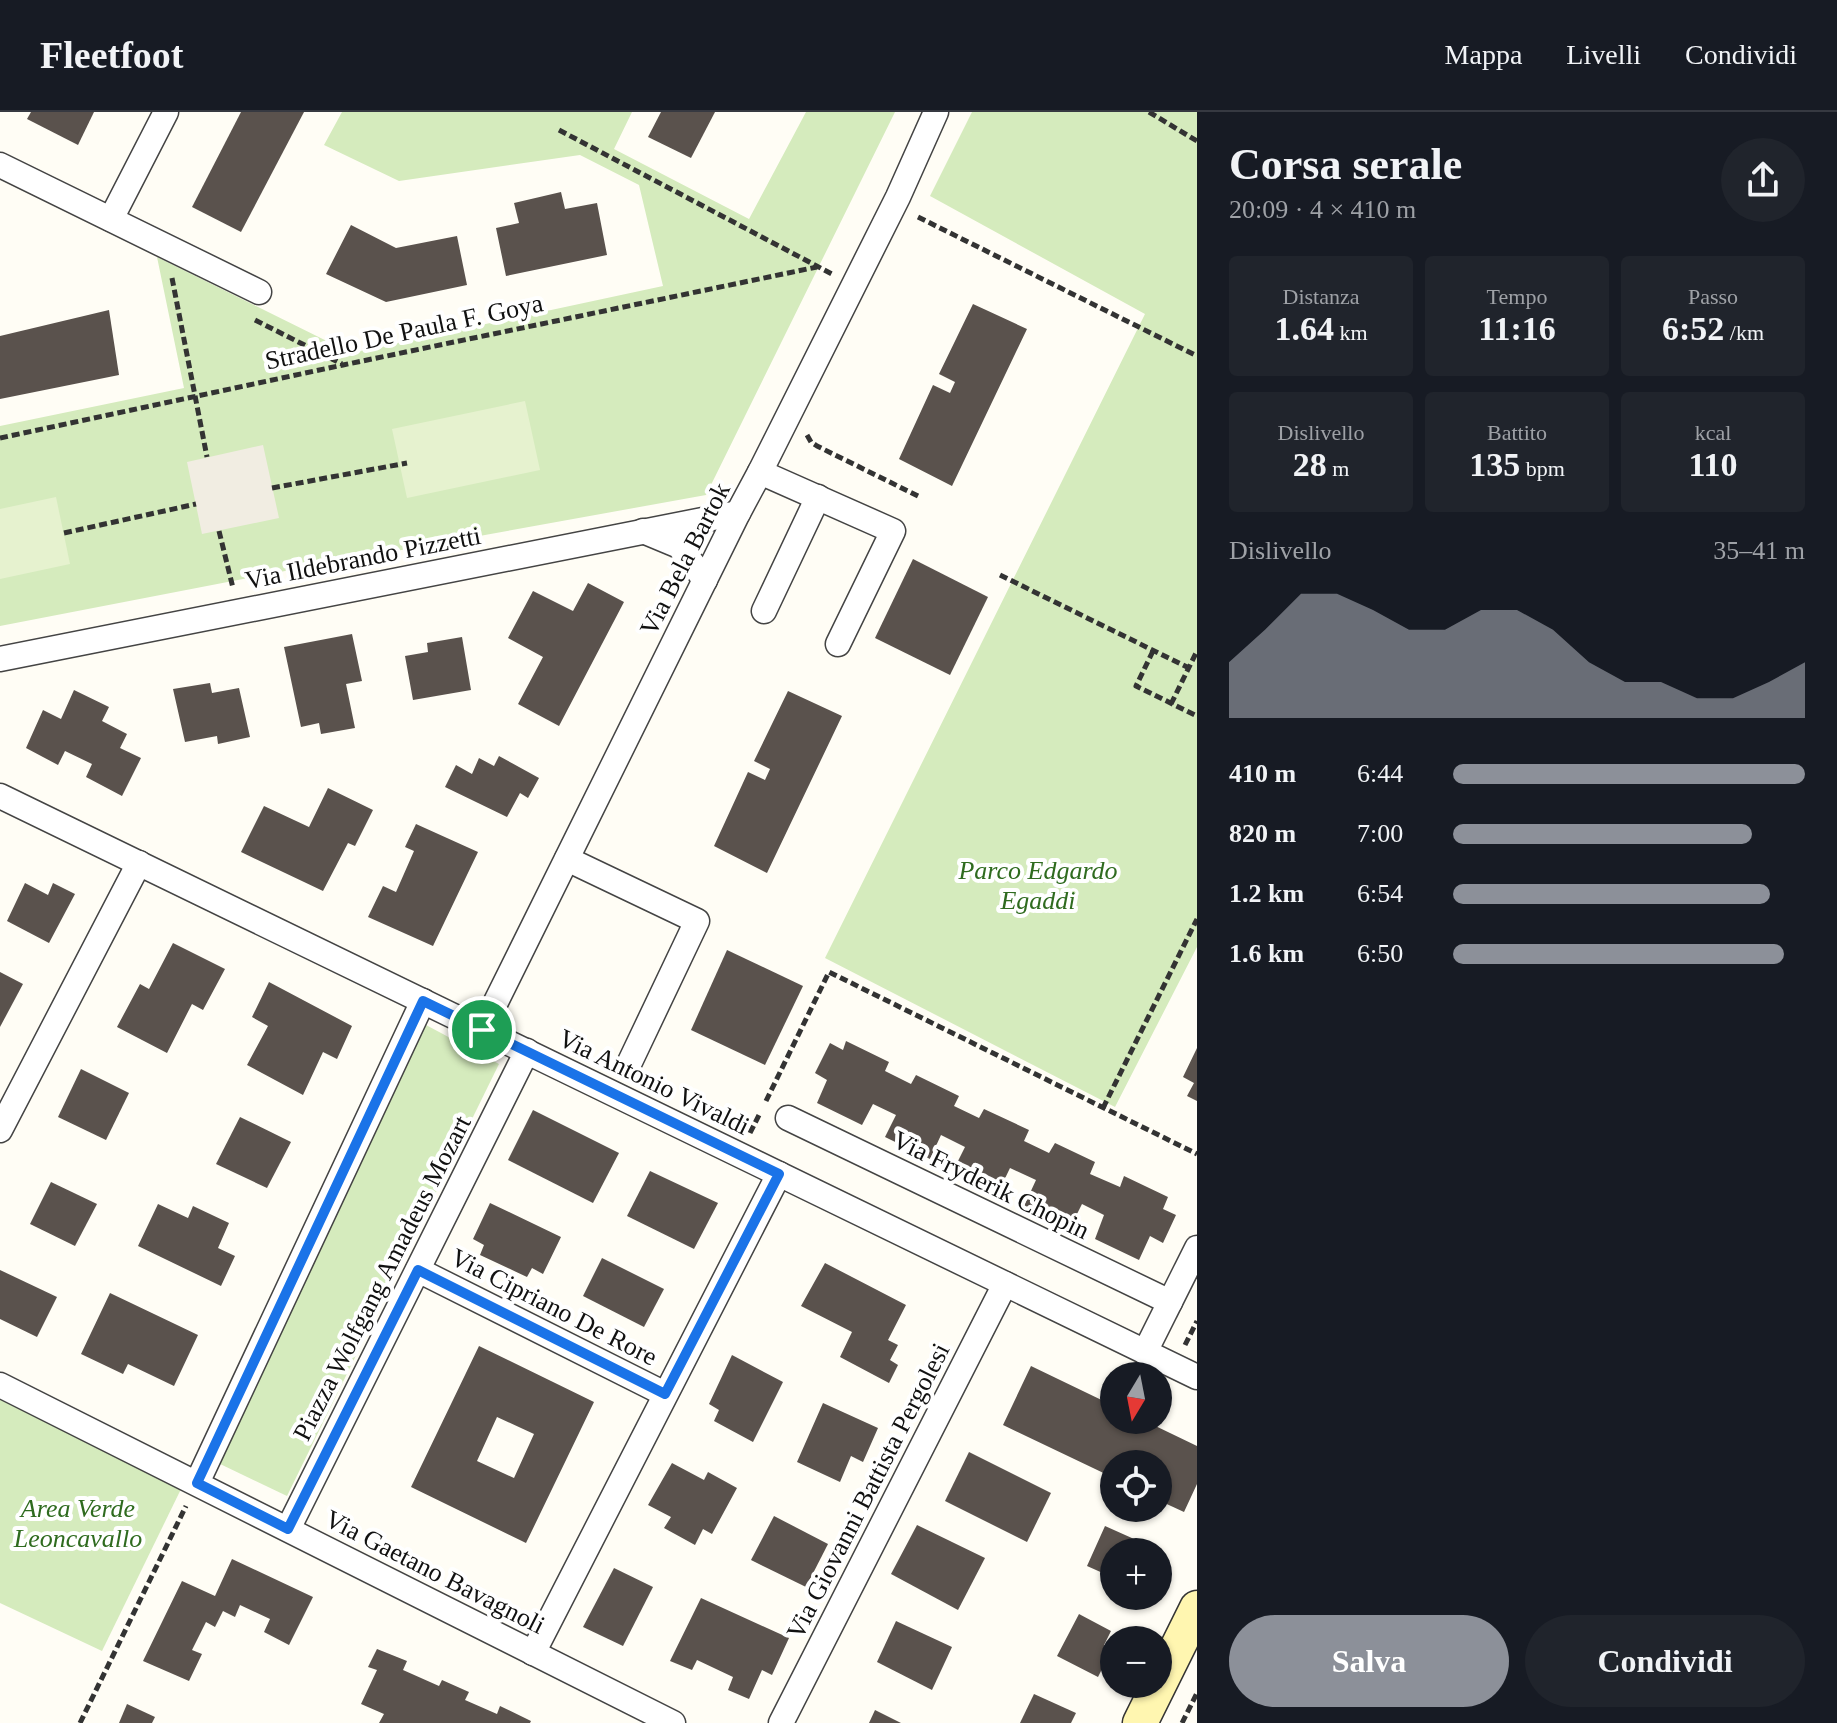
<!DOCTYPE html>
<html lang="it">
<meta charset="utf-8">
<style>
body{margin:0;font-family:Georgia,serif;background:#20242c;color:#f1f3f6;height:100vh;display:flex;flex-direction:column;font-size:30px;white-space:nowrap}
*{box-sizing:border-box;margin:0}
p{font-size:26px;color:#9ea1a6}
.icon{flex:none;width:44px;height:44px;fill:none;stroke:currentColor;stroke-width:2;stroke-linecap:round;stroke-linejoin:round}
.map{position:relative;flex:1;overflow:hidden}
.details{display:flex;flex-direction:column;background:#171b24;width:640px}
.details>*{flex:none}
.needle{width:52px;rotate:190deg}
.tools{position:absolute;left:1100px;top:1250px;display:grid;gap:16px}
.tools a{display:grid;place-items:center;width:72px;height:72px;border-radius:50%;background:#171b24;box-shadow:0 2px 6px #0004;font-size:40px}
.pin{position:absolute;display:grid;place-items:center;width:68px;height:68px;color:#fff;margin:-34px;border:4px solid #fff;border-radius:50%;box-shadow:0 2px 8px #0007}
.round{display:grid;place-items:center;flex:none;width:84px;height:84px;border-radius:42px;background:#20242c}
.summary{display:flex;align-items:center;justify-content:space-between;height:136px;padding:0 32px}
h1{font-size:44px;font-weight:800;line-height:60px}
.metrics{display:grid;grid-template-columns:repeat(3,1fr);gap:12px;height:136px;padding:8px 32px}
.metrics div{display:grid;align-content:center;border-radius:8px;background:#20242c;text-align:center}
.metrics b{font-size:34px;font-weight:800}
.metrics small{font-size:22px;font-weight:400}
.metrics p{font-size:22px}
.chart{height:224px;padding:16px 32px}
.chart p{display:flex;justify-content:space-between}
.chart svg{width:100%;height:144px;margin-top:8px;fill:#8c9099;opacity:.7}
.button{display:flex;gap:16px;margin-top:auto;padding:16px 32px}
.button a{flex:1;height:92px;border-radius:48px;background:#8c9099;color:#fff;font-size:32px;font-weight:800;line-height:92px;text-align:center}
.button a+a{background:#20242c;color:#f1f3f6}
ul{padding:0 32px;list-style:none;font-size:26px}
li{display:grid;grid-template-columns:128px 96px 1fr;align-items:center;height:60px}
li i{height:20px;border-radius:10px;background:#8c9099}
header{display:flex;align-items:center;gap:48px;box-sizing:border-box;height:112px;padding:0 40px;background:#171b24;border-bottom:2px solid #363941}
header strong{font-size:38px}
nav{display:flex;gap:44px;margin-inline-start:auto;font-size:28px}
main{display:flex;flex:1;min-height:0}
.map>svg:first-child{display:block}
.green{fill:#d5ebbd}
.pitch{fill:#e6f2cf}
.plaza{fill:#f1ede2}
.building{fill:#5a524d;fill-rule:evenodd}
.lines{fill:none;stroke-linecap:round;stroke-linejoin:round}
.street-casing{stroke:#444;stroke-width:27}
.secondary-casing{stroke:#333;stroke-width:37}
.path{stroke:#333;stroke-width:5;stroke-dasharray:8 4;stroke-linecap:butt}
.street{stroke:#fff;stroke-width:24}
.secondary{stroke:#fff6b0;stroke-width:34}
.route-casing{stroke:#fff;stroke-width:16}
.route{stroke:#1a73e8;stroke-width:10}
.labels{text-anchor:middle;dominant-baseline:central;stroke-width:8;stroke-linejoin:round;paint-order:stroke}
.street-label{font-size:26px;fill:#111;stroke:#fff}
.park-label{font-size:26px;font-style:italic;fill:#2f6b1f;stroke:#fff}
</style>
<header>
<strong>Fleetfoot</strong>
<nav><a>Mappa</a><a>Livelli</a><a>Condividi</a></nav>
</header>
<main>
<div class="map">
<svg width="1197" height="1611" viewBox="0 0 1197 1611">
<rect width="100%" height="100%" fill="#fffdf5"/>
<!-- green -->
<g class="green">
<path d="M342,0H632L614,37L749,107L806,0H895L706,383L285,459L0,514V314L184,276L157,145L351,241L663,174L639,73L580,43L399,69L324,33Z"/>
<path d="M972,0H1197V835L1115,995L825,846L1145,202L930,84Z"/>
<path d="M426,913L499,952L287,1384L218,1351Z"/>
<path d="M0,1285L182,1375L102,1539L0,1491Z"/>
</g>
<!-- pitch -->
<g class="pitch">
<path d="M525,289L540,358L407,386L392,317Z"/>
<path d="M56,385L70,452L0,467V397Z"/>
</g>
<!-- plaza -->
<path class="plaza" d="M263,333L279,406L202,422L187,350Z"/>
<!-- building -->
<g class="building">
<path d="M31,0H94L78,33L27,7Z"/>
<path d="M241,0H304L241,120L192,95Z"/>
<path d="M661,0H715L691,46L648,25Z"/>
<path d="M561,80L565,97L597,91L607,143L506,164L496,116L519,111L514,91Z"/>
<path d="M351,113L396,136L457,124L467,173L386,190L326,162Z"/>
<path d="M973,192L1027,217L952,374L899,347L933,273L950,281L955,270L939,262Z"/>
<path d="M109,198L119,263L0,287V224Z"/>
<path d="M913,447L988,485L950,563L875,526Z"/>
<path d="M588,471L624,490L559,614L518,592L543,545L508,526L533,479L573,499Z"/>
<path d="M352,522L362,569L346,572L355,616L321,622L319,611L301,615L284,535Z"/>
<path d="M462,525L471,578L413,588L405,544L428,540L427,531Z"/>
<path d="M210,571L212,581L239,576L250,625L218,632L217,624L185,630L173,577Z"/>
<path d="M74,578L109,595L102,609L127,622L120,636L141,646L122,684L86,665L92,652L65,639L58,653L26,636L43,598L61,607Z"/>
<path d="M788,579L842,604L767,761L714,734L748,660L765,668L770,657L754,649Z"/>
<path d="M499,644L539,666L528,686L520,681L507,705L445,675L456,653L472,662L479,646L494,654Z"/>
<path d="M328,676L373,698L355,734L348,731L323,779L241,740L264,694L309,715Z"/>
<path d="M416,712L478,740L433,834L368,805L383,774L396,780L414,739L405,735Z"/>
<path d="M25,771L48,783L53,771L75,782L49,831L7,809Z"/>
<path d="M173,831L225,857L203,898L192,892L167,941L117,915L140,872L149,877Z"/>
<path d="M727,838L803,874L765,953L691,918Z"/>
<path d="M0,860L23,872L0,915Z"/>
<path d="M269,870L352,914L337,947L323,940L303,983L247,953L268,914L252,905Z"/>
<path d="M846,929L889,950L885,959L911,972L916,963L959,984L954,994L979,1006L984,997L1029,1018L1024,1029L1049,1041L1055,1031L1095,1050L1090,1062L1120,1075L1124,1064L1168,1085L1163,1097L1176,1103L1163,1131L1150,1124L1139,1148L1095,1127L1104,1103L1082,1092L1070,1116L1024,1094L1036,1068L1010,1056L998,1081L953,1059L965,1035L941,1023L930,1047L885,1025L896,1003L873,992L862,1013L817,991L827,968L815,961L830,931L843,938Z"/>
<path d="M1197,936V989L1187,984L1194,971L1183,965Z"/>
<path d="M81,957L129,981L106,1028L58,1005Z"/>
<path d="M533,998L619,1041L593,1091L508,1048Z"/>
<path d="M240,1005L291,1030L267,1076L216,1052Z"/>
<path d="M650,1059L718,1091L694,1137L627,1104Z"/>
<path d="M51,1070L97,1092L75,1134L30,1112Z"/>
<path d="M490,1091L561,1125L543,1162L532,1156L527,1165L480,1143L484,1133L473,1127Z"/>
<path d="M158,1092L188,1106L193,1094L229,1111L218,1136L235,1144L221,1174L138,1134Z"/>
<path d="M602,1146L664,1177L644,1215L583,1184Z"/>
<path d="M825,1151L906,1193L888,1228L898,1233L890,1248L898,1253L889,1271L840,1245L852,1220L801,1194Z"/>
<path d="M0,1158L57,1185L37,1225L0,1207Z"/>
<path d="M110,1181L198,1223L174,1274L128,1252L123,1262L81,1242Z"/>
<path d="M479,1234L594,1290L526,1431L411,1375ZM497,1305L534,1322L514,1366L477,1349Z"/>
<path d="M732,1243L783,1270L753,1330L714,1309L719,1298L709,1292Z"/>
<path d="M1031,1254L1114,1294V1308H1143L1197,1334V1372L1184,1400L1158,1388V1352H1114V1366L1003,1313Z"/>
<path d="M823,1291L878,1316L863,1350L851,1344L840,1370L797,1350Z"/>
<path d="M969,1340L1051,1381L1027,1430L945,1389Z"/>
<path d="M672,1351L704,1368L708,1360L737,1376L712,1422L703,1417L695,1433L664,1416L671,1405L648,1393Z"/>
<path d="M774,1404L828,1432L806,1475L751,1448Z"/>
<path d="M917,1413L985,1446L958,1498L891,1462Z"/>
<path d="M1105,1414L1143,1431L1139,1440H1114V1466L1087,1454Z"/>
<path d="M232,1447L313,1485L289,1533L264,1520L270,1507L240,1493L235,1505L223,1499L215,1515L206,1510L192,1538L202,1542L189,1569L143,1549L182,1469L215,1484Z"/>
<path d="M614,1456L653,1475L623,1534L583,1515Z"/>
<path d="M701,1486L789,1526L772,1563L762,1558L749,1587L728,1578L733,1565L697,1548L692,1558L670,1549Z"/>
<path d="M1079,1502L1111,1519L1104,1533L1112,1537L1098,1565L1057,1544Z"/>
<path d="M896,1509L952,1535L932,1578L877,1550Z"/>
<path d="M377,1537L407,1549L403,1558L439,1574L442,1568L469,1580L465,1588L497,1602L500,1594L531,1609L530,1611H379L384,1602L361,1592L377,1558L368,1555Z"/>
<path d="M1034,1582L1076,1601L1071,1611H1020Z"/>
<path d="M127,1592L155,1605L152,1611H119Z"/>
<path d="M875,1598L901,1611H869Z"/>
</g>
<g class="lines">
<defs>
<g id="street">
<path d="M0,53L259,180"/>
<path d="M111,107L166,0"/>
<path d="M760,360L893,419L838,532"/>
<path d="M643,419L679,434L705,468"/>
<path d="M764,499L818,385"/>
<path d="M0,547L738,401"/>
<path d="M0,684L1197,1265"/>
<path d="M567,747L697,809L629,952"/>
<path d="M482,918L738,401L760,360L898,85L936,0"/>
<path d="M788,1006L1170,1190"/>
<path d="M0,1018L139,751"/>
<path d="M418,1158L665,1282"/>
<path d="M1145,1240L1197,1136"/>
<path d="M0,1273L673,1611"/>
<path d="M197,1371L423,889"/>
<path d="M288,1417L527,939"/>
<path d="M533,1541L779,1062"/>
<path d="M781,1611L1005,1172"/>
</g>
<path id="secondary" d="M1140,1611L1197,1496"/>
</defs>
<!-- street casing -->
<use href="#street" class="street-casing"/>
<!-- secondary casing -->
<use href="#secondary" class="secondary-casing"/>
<!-- path -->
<g class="path">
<path d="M1149,0L1197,29"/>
<path d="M559,18L832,162"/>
<path d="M918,105L1197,244"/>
<path d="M172,166L207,345"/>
<path d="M255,208L342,252"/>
<path d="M807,323L811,330L817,334L920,385"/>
<path d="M0,326L343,253L817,155"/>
<path d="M272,376L407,351"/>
<path d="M219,419L233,476"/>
<path d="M64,421L196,392"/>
<path d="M1000,463L1189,556"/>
<path d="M1153,539L1136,574L1197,604"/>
<path d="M1171,592L1197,539"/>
<path d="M766,989L829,860L1197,1042"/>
<path d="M1103,996L1197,807"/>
<path d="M750,1021L760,1001"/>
<path d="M1185,1233L1197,1209"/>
<path d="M80,1611L186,1394"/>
<path d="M1182,1611L1197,1581"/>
</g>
<!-- street -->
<use href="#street" class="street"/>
<!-- secondary -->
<use href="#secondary" class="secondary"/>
</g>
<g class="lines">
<defs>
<path id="route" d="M423,889L779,1062L665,1282L418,1158L288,1417L197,1371Z"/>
</defs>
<!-- route casing -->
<use href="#route" class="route-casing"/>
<!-- route -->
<use href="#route" class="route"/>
</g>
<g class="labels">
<!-- street labels -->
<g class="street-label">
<text transform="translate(404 220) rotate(-12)">Stradello De Paula F. Goya</text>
<text transform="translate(363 446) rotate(-11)">Via Ildebrando Pizzetti</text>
<text transform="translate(685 447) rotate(-63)">Via Bela Bartok</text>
<text transform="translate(654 970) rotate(26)">Via Antonio Vivaldi</text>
<text transform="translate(991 1073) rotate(26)">Via Fryderik Chopin</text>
<text transform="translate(382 1166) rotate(-63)">Piazza Wolfgang Amadeus Mozart</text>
<text transform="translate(554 1195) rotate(27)">Via Cipriano De Rore</text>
<text transform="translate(868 1379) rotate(-63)">Via Giovanni Battista Pergolesi</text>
<text transform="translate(435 1460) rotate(27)">Via Gaetano Bavagnoli</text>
</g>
<!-- park labels -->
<g class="park-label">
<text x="1038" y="758">Parco Edgardo<tspan x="1038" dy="30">Egaddi</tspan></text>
<text x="78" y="1396">Area Verde<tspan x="78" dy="30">Leoncavallo</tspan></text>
</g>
</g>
</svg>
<div class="tools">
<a><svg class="needle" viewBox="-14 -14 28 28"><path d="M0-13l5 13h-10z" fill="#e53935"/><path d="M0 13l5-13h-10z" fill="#9ea1a6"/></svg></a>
<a><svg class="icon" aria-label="locate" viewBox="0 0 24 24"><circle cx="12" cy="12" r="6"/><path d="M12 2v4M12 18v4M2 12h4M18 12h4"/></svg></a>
<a>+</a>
<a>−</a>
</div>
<div class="pin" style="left:482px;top:918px;background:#1e9e55"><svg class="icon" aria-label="arrive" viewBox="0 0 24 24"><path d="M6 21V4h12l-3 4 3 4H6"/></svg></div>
</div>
<section class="details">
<div class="summary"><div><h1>Corsa serale</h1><p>20:09 · 4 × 410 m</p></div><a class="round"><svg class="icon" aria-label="share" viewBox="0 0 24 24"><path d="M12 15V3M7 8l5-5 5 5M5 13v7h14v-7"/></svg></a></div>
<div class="metrics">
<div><p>Distanza</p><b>1.64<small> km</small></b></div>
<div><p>Tempo</p><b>11:16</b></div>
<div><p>Passo</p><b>6:52<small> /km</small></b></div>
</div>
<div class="metrics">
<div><p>Dislivello</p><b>28<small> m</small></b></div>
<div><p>Battito</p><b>135<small> bpm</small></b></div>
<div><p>kcal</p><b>110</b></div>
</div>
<div class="chart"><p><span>Dislivello</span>35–41 m</p>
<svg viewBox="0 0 160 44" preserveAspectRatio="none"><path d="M0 44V27L10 17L20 6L30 6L40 11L50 17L60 17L70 11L80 11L90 17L100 27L110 33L120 33L130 38L140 38L150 33L160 27V44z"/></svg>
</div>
<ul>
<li><b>410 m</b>6:44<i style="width:100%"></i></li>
<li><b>820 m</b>7:00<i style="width:85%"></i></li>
<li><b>1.2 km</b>6:54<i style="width:90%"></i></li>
<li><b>1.6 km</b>6:50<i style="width:94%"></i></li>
</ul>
<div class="button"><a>Salva</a><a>Condividi</a></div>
</section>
</main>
